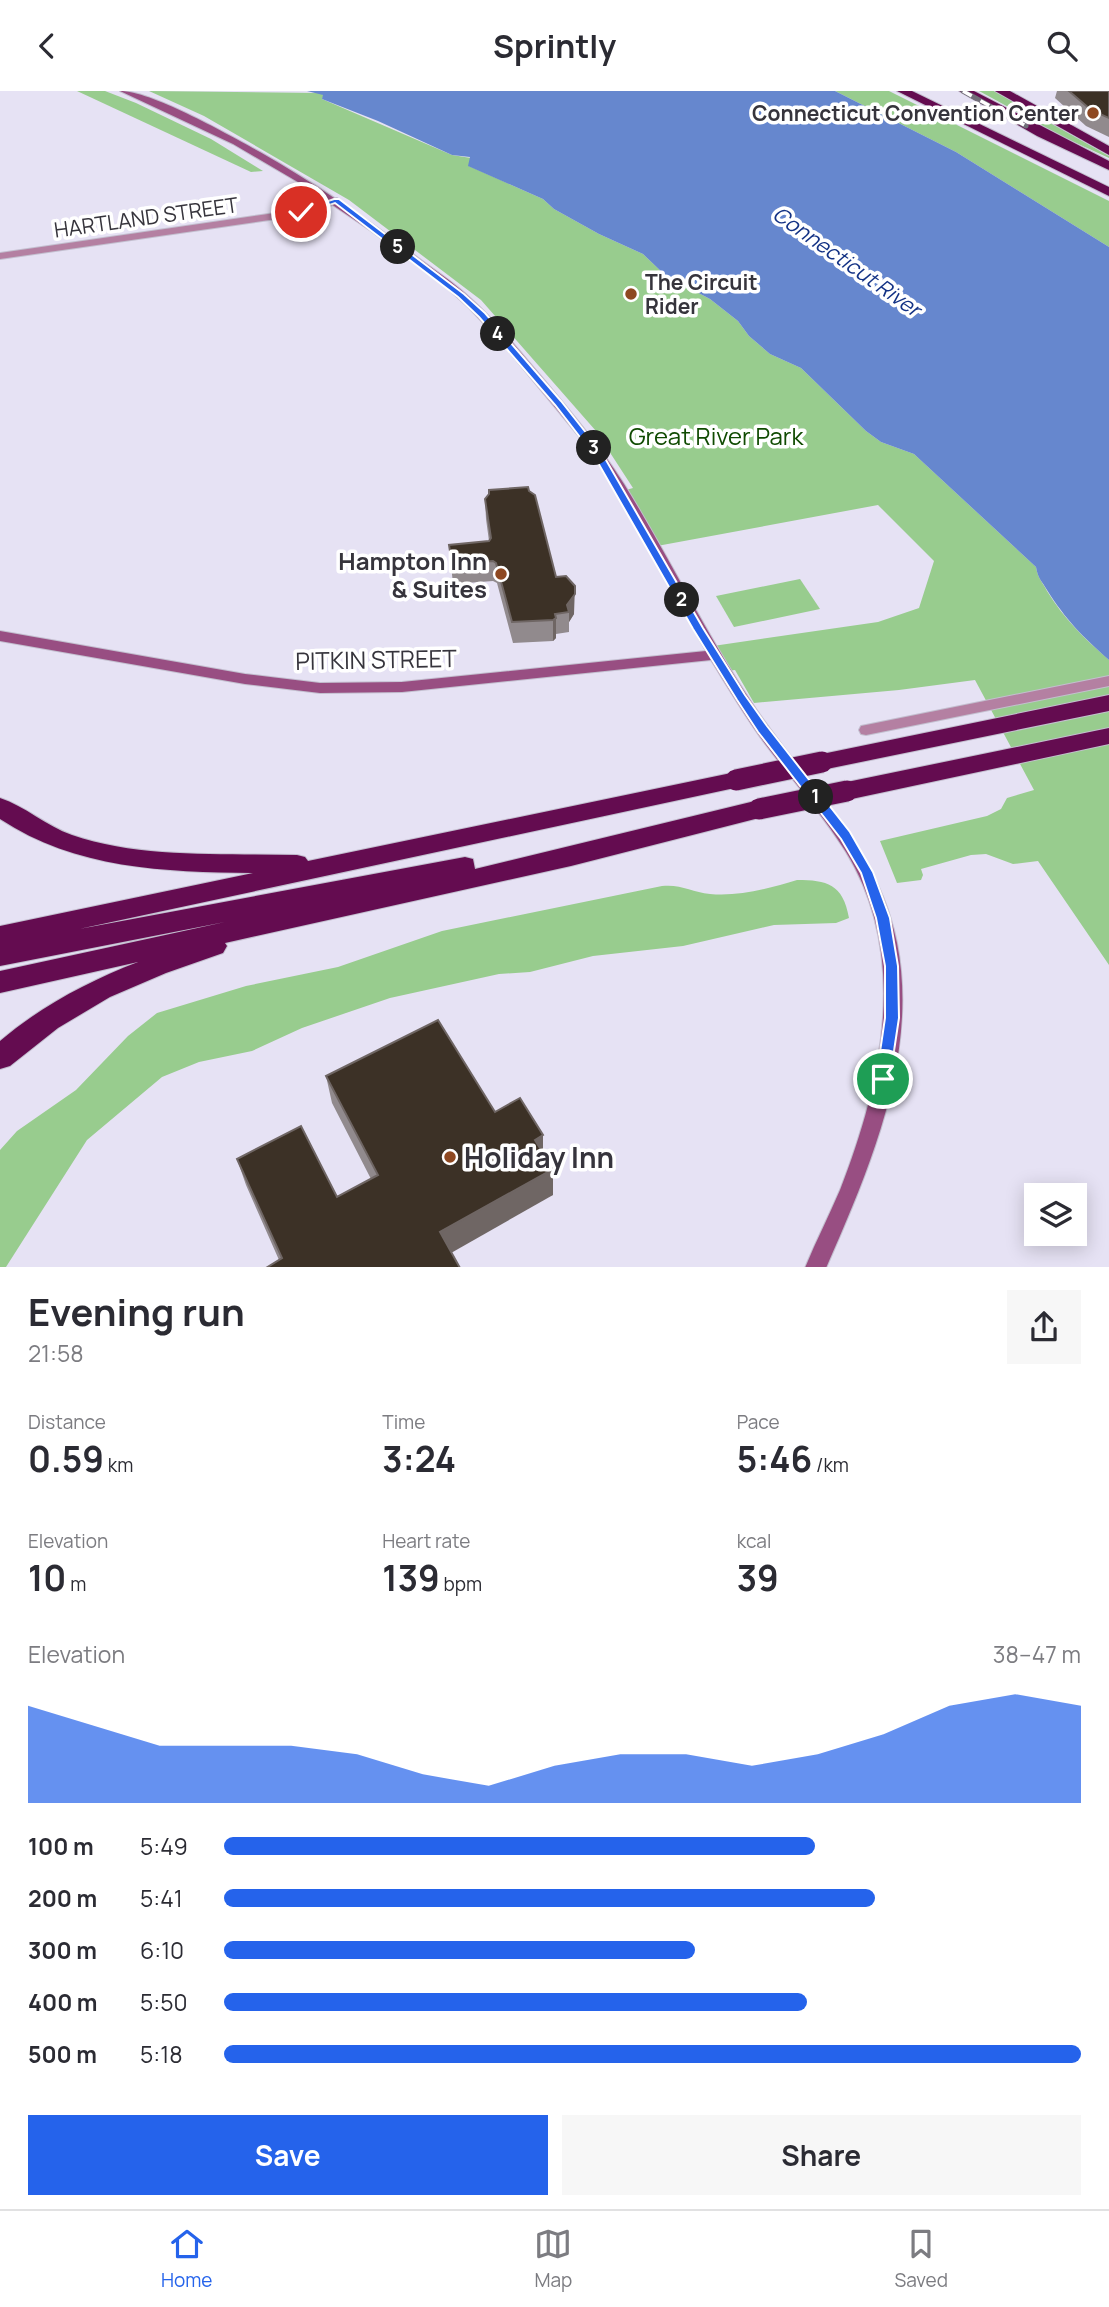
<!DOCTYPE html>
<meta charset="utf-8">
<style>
body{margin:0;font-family:Manrope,sans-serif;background:#f7f7f7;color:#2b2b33;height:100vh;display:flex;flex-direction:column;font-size:26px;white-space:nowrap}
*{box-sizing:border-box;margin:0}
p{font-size:23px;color:#7c7c81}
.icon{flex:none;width:38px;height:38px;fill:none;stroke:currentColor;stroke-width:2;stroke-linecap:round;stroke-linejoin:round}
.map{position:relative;height:1176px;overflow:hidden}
.panel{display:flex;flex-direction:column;background:#fff;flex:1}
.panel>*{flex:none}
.tools{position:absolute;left:1024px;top:1092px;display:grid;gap:14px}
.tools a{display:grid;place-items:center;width:63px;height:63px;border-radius:0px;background:#fff;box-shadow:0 4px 18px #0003;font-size:35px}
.pin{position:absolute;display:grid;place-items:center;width:60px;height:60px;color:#fff;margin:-30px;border:4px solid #fff;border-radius:50%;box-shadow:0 2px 7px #0007}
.km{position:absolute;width:35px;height:35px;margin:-18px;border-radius:50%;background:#222;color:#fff;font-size:19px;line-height:35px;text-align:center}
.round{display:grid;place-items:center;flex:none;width:74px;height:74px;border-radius:0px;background:#f7f7f7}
.head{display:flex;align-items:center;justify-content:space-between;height:119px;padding:0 28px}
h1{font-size:38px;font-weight:700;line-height:52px}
.stats{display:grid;grid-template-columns:repeat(3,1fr);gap:10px;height:119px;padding:7px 28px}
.stats div{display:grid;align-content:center}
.stats b{font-size:35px;font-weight:700}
.stats small{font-size:19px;font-weight:400}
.stats p{font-size:19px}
.chart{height:196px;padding:14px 28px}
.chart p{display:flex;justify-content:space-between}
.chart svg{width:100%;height:126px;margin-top:7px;fill:#2563eb;opacity:.7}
.button{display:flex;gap:14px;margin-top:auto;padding:14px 28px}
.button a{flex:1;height:80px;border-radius:0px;background:#2563eb;color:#fff;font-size:28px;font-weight:700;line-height:80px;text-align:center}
.button a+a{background:#f7f7f7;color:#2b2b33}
ul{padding:0 28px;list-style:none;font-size:23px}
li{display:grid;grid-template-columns:112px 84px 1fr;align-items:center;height:52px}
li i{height:18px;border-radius:9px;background:#2563eb}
header{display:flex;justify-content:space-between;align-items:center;height:91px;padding:0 28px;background:#fff;font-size:32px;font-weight:700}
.dock{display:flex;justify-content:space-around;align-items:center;height:98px;border-top:2px solid #e1e1e2;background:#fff;font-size:19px;color:#7c7c81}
.dock a{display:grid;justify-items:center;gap:4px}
.dock .active{color:#2563eb}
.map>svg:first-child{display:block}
.green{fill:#98cc8e}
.water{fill:#6687ce}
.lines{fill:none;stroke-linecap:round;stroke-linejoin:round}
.street-casing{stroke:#c3bfcf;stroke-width:2}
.secondary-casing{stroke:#c3bfcf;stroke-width:2}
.highway-casing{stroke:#c3bfcf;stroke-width:2}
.street{fill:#b480a2;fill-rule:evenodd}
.secondary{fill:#984e82;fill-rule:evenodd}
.highway{fill:#640c50;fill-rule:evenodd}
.rail-casing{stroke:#716e79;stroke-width:5}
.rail{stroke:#fff;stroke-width:3.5;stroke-dasharray:10;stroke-linecap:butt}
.highway-bridge-casing{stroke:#c3bfcf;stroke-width:23;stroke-linecap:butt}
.highway-bridge{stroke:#640c50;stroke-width:21}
.wall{fill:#918a8d}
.shaded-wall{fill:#6f6664}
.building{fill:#3c3126;stroke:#6f6664;stroke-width:2}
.route{fill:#2563eb;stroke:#fff;stroke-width:2}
.poi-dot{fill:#8e4821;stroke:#fff;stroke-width:2.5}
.labels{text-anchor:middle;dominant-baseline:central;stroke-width:7;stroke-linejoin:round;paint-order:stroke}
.far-poi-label{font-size:21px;font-weight:bold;fill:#36343c;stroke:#fff;text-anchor:end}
.far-street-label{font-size:21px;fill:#36343c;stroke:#fff}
.far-water-label{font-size:21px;font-style:italic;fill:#133285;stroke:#fff}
.park-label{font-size:24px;fill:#104b02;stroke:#fff}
.poi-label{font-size:24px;font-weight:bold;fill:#36343c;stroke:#fff;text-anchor:end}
.street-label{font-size:24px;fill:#36343c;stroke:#fff}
.near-poi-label{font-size:28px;font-weight:bold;fill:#36343c;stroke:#fff;text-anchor:start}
</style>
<header><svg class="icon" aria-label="back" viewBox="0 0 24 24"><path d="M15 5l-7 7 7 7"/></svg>Sprintly<svg class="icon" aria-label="search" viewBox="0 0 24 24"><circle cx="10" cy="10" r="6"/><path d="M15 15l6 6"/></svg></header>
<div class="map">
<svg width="1109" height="1177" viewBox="0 0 1109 1177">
<rect width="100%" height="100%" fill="#e6e2f4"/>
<!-- green -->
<g class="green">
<path d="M77,0H105L136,12L211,48L263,80L251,81Z"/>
<path d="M149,0L319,2L324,4L322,8L452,64L471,67L469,75L543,108L554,118L599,143L643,163L666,185L710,208L738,230L749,245L770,263L801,277L866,340L881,351L914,363L1036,476C1038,488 1042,490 1047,500C1064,528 1084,547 1109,569V874L1038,770L1013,773L986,763L971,764L921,778L923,784L921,789L897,792L880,750L987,725L1001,718L1007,707L1034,699L975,589L899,599L754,612L735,579L727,580L713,555L878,531L919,517L934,470L878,414L657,455L626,399L633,397L596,340L481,209L349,109L204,25Z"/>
<path d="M835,0H889L1109,110V156L956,61Z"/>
<path d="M979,0H994L1109,65V67L1063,46Z"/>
<path d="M800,488L820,518L734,536L716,505Z"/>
<path d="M797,789C827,789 843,793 849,827L836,832L774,834L683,855L593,865L530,881L499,883L390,907L302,937L252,960L199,971L162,986L87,1049L6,1176H0V1059L17,1040L76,999L128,945L157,922L246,895L338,876L442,840L662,795C681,793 692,801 710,803C738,806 771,797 797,789Z"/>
</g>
<!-- water -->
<path class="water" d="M307,0H835L956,61L1109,156V569C1083,546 1066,529 1047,499C1042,490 1038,488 1036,476L914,363L881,351L866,340L801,277L770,263L749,245L738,230L710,208L666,185L643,163L599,143L554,118L543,108L468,75L470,66L452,64L378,30L322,8L323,4Z"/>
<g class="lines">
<defs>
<g id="street">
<path d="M337,107L341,110L340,112L290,126L0,168V162L289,120Z"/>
<path d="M1109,585V595L866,644L861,643L859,639L861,635L866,634Z"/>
</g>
<path id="secondary" d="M120,0C152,0 229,44 260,61C313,91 364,126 413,163C431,177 451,189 468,205C494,228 517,257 540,284C570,320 599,354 624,393C670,467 707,546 756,618C809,696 877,755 897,852C919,963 870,1077 826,1177H805C816,1150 829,1125 840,1099C882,992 910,865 846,761C822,723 793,690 766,654C746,627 729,598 711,569L402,601L320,602L245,593L0,550V540L245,583L320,592L402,591L706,560L630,424L591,360L503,253L469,217L446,196L371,140L303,94L233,53Z"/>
<g id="highway">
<path d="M897,0H912L1109,96V105Z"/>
<path d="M959,0H974L1109,70V79L1037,45Z"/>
<path d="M995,0H1010L1109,55V64Z"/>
<path d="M1109,604V620L822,679L814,677L811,671L814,665L822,663Z"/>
<path d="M1109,637V653L847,709L839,706L836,700L839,694L847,691Z"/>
<path d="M736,681L744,683L747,689L744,695L79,838L465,766L473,768L475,778L759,709L767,712L771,718L767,724L759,727L571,775L225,852L227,855L223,862L166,882L110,906L58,937L10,975L0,978V950C41,915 89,890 138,871L0,902V880L225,831L0,875V835L253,782C164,781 76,778 0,728V707C25,715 46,735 72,744C142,768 223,762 297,764L305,766L308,770Z"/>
</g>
</defs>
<!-- street casing -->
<use href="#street" class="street-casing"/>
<!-- secondary casing -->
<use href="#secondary" class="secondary-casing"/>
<!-- highway casing -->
<use href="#highway" class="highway-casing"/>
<!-- street -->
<use href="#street" class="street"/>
<!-- secondary -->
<use href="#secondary" class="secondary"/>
<!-- highway -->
<use href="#highway" class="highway"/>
<defs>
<path id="rail" d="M963,0L1026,35"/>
</defs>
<!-- rail casing -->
<use href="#rail" class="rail-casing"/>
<!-- rail -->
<use href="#rail" class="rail"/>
<defs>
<g id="highway-bridge">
<path d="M736,689L822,671"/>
<path d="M759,718L847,700"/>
</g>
</defs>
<!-- highway-bridge casing -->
<use href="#highway-bridge" class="highway-bridge-casing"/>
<!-- highway-bridge -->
<use href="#highway-bridge" class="highway-bridge"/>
</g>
<!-- wall -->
<g class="wall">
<path d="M1057,0H1109V46L1086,35L1055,7Z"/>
<path d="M489,399L529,400L556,486L574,523L569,531V541L556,543V547L553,550L513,552L497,492L493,490L453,493L449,454L489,450L486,428L485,408L489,404Z"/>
<path d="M326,985L495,1021L543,1062L553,1078V1104L279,1169L246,1094L237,1068L337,1106L371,1088L332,1012Z"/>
</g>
<!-- shaded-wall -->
<g class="shaded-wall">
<path d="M575,495L574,523L569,531V521L567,514Z"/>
<path d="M556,527V547L553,550V529Z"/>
<path d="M543,1044V1070L535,1049Z"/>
<path d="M553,1078V1104L444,1166L440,1141Z"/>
</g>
<!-- building -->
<g class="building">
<path d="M1069,0H1109V27L1091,19Z"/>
<path d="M528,396L529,400L535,404L556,486L566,485L575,495V503L567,514L569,521L555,523L556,527L553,529L512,531L496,472L493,470L452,473L449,454L489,450L491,447L485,408L489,403V399Z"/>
<path d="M438,929L495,1021L520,1007L543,1044L535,1049L553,1078L440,1141L460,1177H266L282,1167L237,1068L301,1035L337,1106L378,1084L326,985Z"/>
</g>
<!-- route -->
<path class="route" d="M334,108H339L464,203L485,222L561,310L602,362L703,537L745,604L767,635L850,741L873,781L890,827L898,875L899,927L889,993H878L876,988L885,927V875L876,827L861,782L841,748L758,641L737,609L693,538L593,363L555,314L479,226L458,206L335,112L301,123L297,121Z"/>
<!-- markers -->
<g class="poi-dot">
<circle cx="1093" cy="22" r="7"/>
<circle cx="631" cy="203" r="7"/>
<circle cx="501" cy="483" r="7"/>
<circle cx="450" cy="1066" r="7"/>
</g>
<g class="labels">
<!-- far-poi labels -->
<g class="far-poi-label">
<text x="1079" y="22">Connecticut Convention Center</text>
<text x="645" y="191" text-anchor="start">The Circuit<tspan x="645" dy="24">Rider</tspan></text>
</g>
<!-- far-street labels -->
<g class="far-street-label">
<text transform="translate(146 126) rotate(-8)">HARTLAND STREET</text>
</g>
<!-- far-water labels -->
<g class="far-water-label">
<text transform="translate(847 170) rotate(35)">Connecticut River</text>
</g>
<!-- park labels -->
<g class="park-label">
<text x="716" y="344">Great River Park</text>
</g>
<!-- poi labels -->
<g class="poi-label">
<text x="487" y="469">Hampton Inn<tspan x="487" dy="28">&amp; Suites</tspan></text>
</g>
<!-- street labels -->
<g class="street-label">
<text transform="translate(376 568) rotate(-1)">PITKIN STREET</text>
</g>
<!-- near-poi labels -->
<g class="near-poi-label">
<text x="464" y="1066">Holiday Inn</text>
</g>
</g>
</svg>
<div class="tools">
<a><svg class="icon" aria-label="layers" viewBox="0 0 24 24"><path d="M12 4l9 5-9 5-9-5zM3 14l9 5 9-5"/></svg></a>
</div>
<div class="pin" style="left:883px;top:988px;background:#1e9e55"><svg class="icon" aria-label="arrive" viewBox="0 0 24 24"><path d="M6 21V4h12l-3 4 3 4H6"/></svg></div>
<div class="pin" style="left:301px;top:121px;background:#d93025"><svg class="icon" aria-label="check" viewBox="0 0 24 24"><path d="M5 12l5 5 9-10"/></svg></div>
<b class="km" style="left:816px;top:706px">1</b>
<b class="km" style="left:682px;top:509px">2</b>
<b class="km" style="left:594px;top:357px">3</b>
<b class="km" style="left:498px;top:243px">4</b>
<b class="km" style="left:398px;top:156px">5</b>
</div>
<section class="panel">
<div class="head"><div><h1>Evening run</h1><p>21:58</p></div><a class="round"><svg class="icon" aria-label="share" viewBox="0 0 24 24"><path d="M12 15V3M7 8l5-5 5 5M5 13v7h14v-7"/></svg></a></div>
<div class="stats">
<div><p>Distance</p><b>0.59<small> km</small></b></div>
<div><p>Time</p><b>3:24</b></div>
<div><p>Pace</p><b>5:46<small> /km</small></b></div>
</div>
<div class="stats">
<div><p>Elevation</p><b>10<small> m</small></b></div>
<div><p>Heart rate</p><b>139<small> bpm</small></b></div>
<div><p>kcal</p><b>39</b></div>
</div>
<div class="chart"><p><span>Elevation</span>38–47 m</p>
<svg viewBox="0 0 160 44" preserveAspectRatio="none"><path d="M0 44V10L10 17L20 24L30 24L40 24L50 27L60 34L70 38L80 31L90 27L100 27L110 31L120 27L130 20L140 10L150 6L160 10V44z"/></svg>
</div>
<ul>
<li><b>100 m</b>5:49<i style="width:69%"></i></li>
<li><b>200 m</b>5:41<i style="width:76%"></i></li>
<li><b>300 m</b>6:10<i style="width:55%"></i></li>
<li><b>400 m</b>5:50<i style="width:68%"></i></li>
<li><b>500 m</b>5:18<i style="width:100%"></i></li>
</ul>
<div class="button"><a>Save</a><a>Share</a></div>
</section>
<nav class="dock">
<a class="active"><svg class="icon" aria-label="home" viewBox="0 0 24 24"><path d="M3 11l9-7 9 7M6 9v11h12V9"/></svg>Home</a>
<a><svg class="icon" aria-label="map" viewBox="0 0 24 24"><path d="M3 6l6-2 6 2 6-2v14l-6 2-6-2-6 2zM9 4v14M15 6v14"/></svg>Map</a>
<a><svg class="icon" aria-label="saved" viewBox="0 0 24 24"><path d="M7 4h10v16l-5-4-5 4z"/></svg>Saved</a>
</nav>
